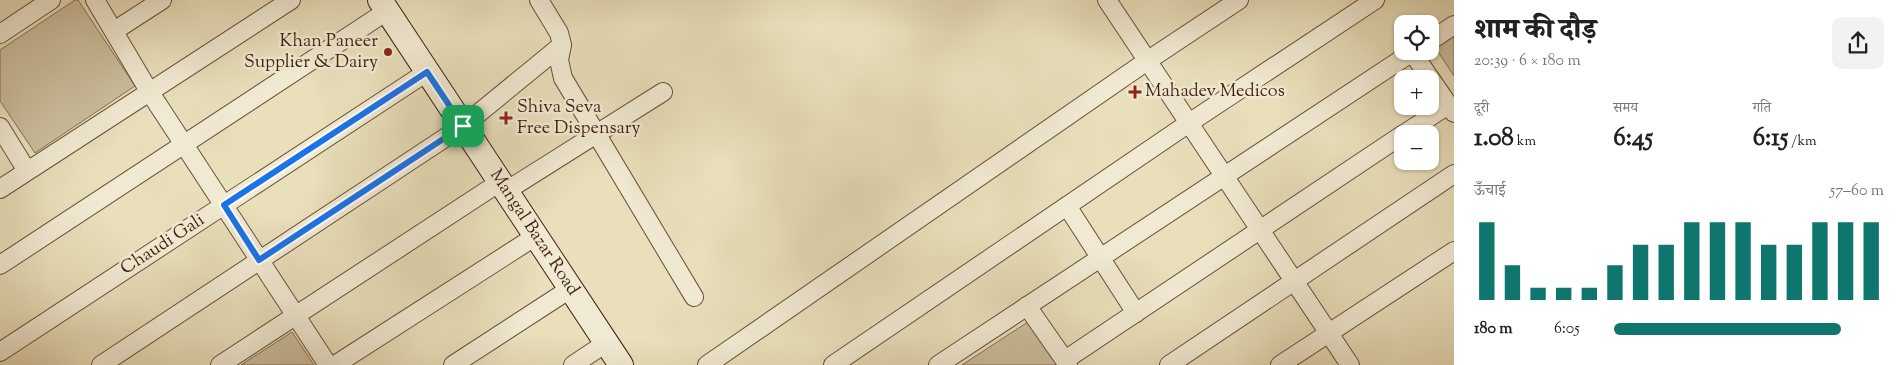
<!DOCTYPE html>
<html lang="hi">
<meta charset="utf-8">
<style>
body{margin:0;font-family:"Sorts Mill Goudy","Noto Serif Devanagari",serif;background:#f2f2f2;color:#222;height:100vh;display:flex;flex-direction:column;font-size:19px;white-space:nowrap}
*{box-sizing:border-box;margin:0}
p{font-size:16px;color:#767676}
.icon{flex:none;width:28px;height:28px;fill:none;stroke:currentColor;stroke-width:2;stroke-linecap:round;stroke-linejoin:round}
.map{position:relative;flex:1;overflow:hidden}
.panel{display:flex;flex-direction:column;background:#fff;width:450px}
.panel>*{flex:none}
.tools{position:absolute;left:1394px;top:15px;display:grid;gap:10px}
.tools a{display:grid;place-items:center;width:45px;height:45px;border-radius:10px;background:#fff;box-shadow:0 1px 4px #0004;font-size:25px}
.pin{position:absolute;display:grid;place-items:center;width:42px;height:42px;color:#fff;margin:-21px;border-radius:10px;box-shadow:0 2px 8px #0006}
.round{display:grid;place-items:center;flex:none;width:52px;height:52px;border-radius:10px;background:#f2f2f2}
.summary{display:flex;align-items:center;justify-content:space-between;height:85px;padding:0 20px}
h1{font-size:28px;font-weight:800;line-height:38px}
.metrics{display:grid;grid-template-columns:repeat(3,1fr);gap:8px;height:85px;padding:5px 20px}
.metrics div{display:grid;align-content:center}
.metrics b{font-size:25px;font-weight:800}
.metrics small{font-size:14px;font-weight:400}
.metrics p{font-size:14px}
.chart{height:140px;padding:10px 20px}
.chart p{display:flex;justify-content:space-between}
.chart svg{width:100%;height:90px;margin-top:5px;stroke:#0f766e;stroke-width:6}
ul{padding:0 20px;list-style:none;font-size:16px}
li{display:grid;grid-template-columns:80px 60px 1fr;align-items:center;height:38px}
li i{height:12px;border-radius:6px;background:#0f766e}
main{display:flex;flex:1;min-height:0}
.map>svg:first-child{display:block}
.green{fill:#ccbe9e;stroke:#866e56}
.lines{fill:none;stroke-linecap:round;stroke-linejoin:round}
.street-casing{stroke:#6a4f39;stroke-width:20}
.secondary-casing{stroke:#401f0e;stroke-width:26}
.street{stroke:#f1ead3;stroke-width:18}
.secondary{stroke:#f1ead3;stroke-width:24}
.route-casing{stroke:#fff;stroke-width:10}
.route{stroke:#1a73e8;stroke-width:6}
.poi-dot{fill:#8f2418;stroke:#f1ead3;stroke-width:2}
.labels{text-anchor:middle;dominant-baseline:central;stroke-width:5;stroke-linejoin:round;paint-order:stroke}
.poi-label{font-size:18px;fill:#401f0e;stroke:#f1ead3;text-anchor:start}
.street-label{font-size:18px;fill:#401f0e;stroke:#f1ead3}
</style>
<main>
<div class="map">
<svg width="1454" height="365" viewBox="0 0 1454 365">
<rect width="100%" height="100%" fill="#e9dfbb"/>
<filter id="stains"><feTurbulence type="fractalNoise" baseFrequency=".004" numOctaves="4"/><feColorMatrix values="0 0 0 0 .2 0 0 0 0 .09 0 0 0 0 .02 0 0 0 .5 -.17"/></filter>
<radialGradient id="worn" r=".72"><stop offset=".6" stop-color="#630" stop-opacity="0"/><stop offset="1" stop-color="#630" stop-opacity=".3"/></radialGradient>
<!-- green -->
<g class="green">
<path d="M75,0H78L135,86L35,153L0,101V50Z"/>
<path d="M1454,35V76L1435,47Z"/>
<path d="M1031,320L1061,365H962Z"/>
<path d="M292,332L314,365H241Z"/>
</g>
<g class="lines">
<defs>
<g id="street">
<path d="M95,0L149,91L328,365"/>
<path d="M539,0L559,33L562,45L559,60L563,78L694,297"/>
<path d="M1107,0L1350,365"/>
<path d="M114,31L162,0"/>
<path d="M0,34L51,0"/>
<path d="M1430,41L1454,25"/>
<path d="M1412,52L1454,113"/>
<path d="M0,127L27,171"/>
<path d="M1404,134L1448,105"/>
<path d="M0,189L291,0"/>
<path d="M506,191L663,92"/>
<path d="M1067,206L1136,313"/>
<path d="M0,265L387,11"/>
<path d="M1027,306L1068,365"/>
<path d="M0,352L427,72"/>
<path d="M1065,360L1402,135"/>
<path d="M101,365L463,126L562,45"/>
<path d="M220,365L500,182"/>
<path d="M335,365L536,236"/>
<path d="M453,365L570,289"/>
<path d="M573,365L606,343"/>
<path d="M707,365L1147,61L1239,0"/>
<path d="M833,365L1189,123L1375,0"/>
<path d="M938,365L1414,51"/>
<path d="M1169,365L1454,174"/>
<path d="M1280,365L1454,251"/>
</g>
<g id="secondary">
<path id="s1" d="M380,0L621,365"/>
</g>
</defs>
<!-- street casing -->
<use href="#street" class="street-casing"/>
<!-- secondary casing -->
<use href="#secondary" class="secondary-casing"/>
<!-- street -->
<use href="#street" class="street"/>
<!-- secondary -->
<use href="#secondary" class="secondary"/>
</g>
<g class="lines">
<defs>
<path id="route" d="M427,72L463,126L259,260L224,205Z"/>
</defs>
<!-- route casing -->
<use href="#route" class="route-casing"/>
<!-- route -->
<use href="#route" class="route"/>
</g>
<!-- markers -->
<g class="poi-dot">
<circle cx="388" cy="52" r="5"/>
<path d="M1132.5 84.5h5v5h5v5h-5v5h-5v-5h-5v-5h5z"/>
<path d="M503.5 110.5h5v5h5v5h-5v5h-5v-5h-5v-5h5z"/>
</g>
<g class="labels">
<!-- poi labels -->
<g class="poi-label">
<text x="378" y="42" text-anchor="end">Khan Paneer<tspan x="378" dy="21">Supplier &amp; Dairy</tspan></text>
<text x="1145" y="92">Mahadev Medicos</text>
<text x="517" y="108">Shiva Seva<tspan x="517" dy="21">Free Dispensary</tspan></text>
</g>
<!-- street labels -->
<g class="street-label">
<text stroke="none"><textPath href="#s1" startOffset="279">Mangal Bazar Road</textPath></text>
<text transform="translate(163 245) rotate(-33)">Chaudi Gali</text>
</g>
</g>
<rect width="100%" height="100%" filter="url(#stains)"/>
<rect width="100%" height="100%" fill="url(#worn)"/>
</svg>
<div class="tools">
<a><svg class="icon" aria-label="locate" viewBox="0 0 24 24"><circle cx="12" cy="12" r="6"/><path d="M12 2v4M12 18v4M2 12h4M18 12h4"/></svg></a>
<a>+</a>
<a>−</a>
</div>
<div class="pin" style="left:463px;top:126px;background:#1e9e55"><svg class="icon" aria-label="arrive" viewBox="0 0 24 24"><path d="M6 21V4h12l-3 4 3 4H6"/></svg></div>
</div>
<section class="panel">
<div class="summary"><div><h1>शाम की दौड़</h1><p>20:39 · 6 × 180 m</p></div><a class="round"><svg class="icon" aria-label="share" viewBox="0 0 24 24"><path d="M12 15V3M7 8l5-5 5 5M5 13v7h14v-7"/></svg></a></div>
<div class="metrics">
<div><p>दूरी</p><b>1.08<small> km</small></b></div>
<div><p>समय</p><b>6:45</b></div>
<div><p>गति</p><b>6:15<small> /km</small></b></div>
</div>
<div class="chart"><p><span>ऊँचाई</span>57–60 m</p>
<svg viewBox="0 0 160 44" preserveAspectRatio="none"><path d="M5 44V6M15 44V27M25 44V38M35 44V38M45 44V38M55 44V27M65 44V17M75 44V17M85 44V6M95 44V6M105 44V6M115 44V17M125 44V17M135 44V6M145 44V6M155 44V6"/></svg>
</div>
<ul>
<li><b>180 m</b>6:05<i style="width:84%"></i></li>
</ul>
</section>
</main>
